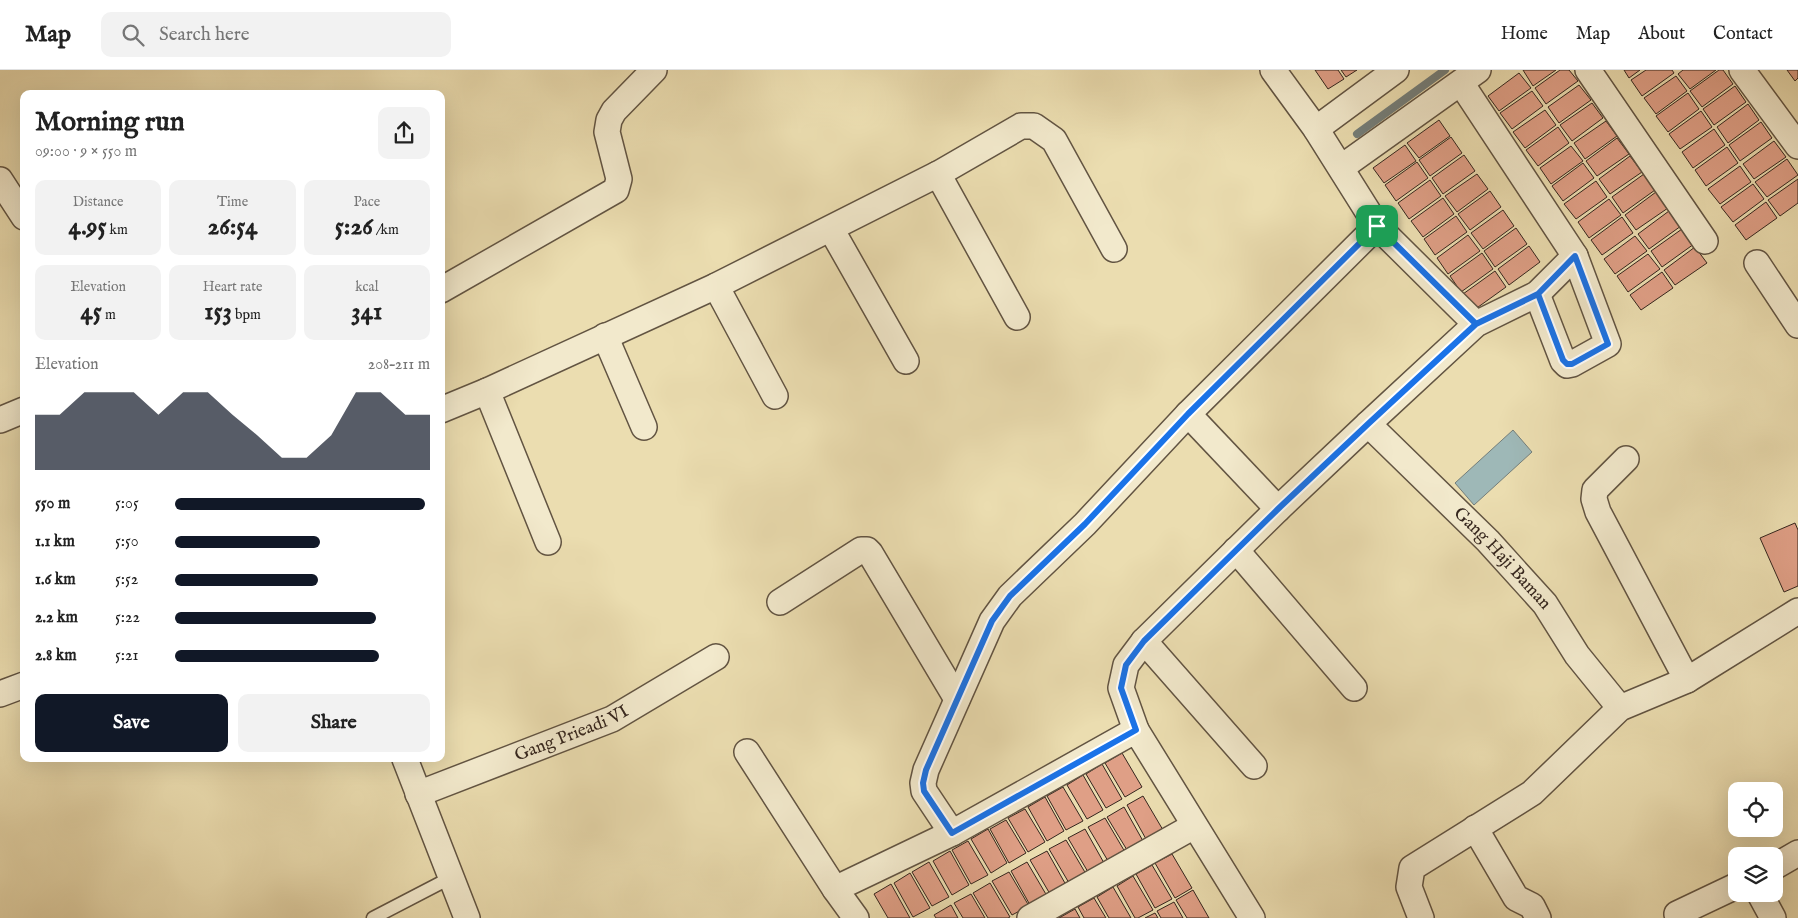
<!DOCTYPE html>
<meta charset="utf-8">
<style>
body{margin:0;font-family:"IM FELL English",serif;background:#f2f2f2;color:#222;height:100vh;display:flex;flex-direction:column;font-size:19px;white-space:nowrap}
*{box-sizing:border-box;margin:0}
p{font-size:16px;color:#767676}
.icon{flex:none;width:28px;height:28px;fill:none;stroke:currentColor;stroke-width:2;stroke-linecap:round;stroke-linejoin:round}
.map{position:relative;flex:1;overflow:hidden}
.panel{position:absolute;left:20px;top:20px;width:425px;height:672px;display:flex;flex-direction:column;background:#fff;border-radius:10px;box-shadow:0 5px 20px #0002}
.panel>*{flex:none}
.fabs{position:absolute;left:1728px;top:712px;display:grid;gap:10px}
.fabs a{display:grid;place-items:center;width:55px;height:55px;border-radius:10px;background:#fff;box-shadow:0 5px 20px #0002;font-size:25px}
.pin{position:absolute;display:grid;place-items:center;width:42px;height:42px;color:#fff;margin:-21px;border-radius:10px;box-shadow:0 2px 8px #0006}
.round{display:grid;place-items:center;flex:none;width:52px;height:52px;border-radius:10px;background:#f2f2f2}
.overview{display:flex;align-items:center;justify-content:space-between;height:85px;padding:0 15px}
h1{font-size:28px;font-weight:700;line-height:38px}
.figures{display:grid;grid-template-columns:repeat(3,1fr);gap:8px;height:85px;padding:5px 15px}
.figures div{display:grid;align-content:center;border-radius:10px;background:#f2f2f2;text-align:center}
.figures b{font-size:25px;font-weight:700}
.figures small{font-size:14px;font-weight:400}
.figures p{font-size:14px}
.chart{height:140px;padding:10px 15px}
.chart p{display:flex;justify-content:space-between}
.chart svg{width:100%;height:90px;margin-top:5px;fill:#111827;opacity:.7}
.button{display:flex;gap:10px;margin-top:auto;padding:10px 15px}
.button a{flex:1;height:58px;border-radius:10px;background:#111827;color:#fff;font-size:20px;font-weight:700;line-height:58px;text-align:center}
.button a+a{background:#f2f2f2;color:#222}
ul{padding:0 15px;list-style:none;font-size:16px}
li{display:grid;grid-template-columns:80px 60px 1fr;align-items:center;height:38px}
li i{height:12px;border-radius:6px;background:#111827}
header{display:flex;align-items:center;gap:30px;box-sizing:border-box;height:70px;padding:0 25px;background:#fff;border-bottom:1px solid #e0e0e0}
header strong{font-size:24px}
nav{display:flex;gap:28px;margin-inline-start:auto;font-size:18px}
.search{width:350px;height:45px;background:#f2f2f2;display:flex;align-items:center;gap:12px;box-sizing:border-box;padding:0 18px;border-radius:10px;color:#767676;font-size:19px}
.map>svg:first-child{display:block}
.water{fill:#9eb8b7;stroke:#747e7a}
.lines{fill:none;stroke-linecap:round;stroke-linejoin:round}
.stream{stroke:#747e7a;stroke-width:8}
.building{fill:#df9f86;stroke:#35261e}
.lane-casing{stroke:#625442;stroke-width:15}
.street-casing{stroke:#625442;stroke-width:28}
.lane{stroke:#f2e9cc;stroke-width:12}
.street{stroke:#f2e9cc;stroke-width:25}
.route-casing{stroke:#fff;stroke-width:10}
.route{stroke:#1a73e8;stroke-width:6}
.labels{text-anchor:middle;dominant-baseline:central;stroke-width:4.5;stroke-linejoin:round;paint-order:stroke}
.street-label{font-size:18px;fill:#35261e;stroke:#f2e9cc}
</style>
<header>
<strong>Map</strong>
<div class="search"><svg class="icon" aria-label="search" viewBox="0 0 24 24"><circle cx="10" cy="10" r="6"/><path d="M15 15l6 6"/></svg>Search here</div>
<nav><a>Home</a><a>Map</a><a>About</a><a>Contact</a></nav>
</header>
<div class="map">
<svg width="1798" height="848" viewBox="0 0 1798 848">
<rect width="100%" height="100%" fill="#ebddb0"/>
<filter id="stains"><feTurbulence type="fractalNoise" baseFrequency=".004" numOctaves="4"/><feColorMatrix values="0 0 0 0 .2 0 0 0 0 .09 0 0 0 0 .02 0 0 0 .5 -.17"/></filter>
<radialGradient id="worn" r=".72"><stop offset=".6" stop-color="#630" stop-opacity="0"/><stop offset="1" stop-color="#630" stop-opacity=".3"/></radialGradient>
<!-- water -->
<path class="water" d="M1513,360L1532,382L1474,435L1455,413Z"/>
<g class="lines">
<!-- stream -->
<path class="stream" d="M1357,64L1445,0"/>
</g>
<!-- building -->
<g class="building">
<path d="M1315,0H1338L1344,9L1328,19Z"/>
<path d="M1341,0H1357L1346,7Z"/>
<path d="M1523,0H1556L1533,16Z"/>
<path d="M1560,0H1569L1578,11L1546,34L1535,18Z"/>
<path d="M1624,0H1640L1629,8Z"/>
<path d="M1646,0H1672L1674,3L1642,26L1631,10Z"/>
<path d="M1683,0H1716L1690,19L1678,4Z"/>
<path d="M1719,0H1723L1733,14L1702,37L1690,21Z"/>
<path d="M1787,0H1798V8L1795,11Z"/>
<path d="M1519,3L1531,18L1499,41L1488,26Z"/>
<path d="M1676,6L1687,21L1656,44L1644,28Z"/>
<path d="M1579,15L1591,30L1559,53L1548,37Z"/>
<path d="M1735,16L1746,32L1714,55L1703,39Z"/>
<path d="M1532,21L1543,36L1512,59L1500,43Z"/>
<path d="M1688,23L1699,39L1668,62L1656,46Z"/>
<path d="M1592,33L1603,48L1572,71L1560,55Z"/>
<path d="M1748,34L1759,50L1728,73L1717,57Z"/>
<path d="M1545,40L1556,55L1525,78L1513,62Z"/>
<path d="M1701,41L1712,57L1680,79L1669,64Z"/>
<path d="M1439,50L1450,66L1419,88L1407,73Z"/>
<path d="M1606,51L1617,66L1585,89L1574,73Z"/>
<path d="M1761,52L1772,68L1740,91L1729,75Z"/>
<path d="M1558,57L1569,73L1538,96L1526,80Z"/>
<path d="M1714,59L1725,75L1693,98L1682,82Z"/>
<path d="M1451,67L1462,83L1430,106L1419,90Z"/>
<path d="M1617,68L1629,84L1597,106L1586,91Z"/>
<path d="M1774,71L1786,87L1754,109L1743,94Z"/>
<path d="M1405,75L1416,91L1384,113L1373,98Z"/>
<path d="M1571,76L1583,91L1551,114L1540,98Z"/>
<path d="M1727,77L1738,93L1706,116L1695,100Z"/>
<path d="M1464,85L1475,101L1443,124L1432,108Z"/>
<path d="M1630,86L1642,102L1610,124L1599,109Z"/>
<path d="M1787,89L1798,105L1767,127L1755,112Z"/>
<path d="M1417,92L1428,108L1396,131L1385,115Z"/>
<path d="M1583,93L1594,108L1563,131L1552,116Z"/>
<path d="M1740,96L1751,112L1720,134L1708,119Z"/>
<path d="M1477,104L1488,119L1457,142L1445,126Z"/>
<path d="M1644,104L1655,120L1623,143L1612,127Z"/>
<path d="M1798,109V133L1780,146L1768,130Z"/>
<path d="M1430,110L1441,126L1409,149L1398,133Z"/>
<path d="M1596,111L1607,127L1576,149L1564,134Z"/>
<path d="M1753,114L1764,129L1733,152L1721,137Z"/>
<path d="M1490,121L1501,137L1470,160L1458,144Z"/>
<path d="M1656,122L1668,138L1636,160L1625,145Z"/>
<path d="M1443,128L1454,144L1423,167L1411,151Z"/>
<path d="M1609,129L1621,145L1589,168L1578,152Z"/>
<path d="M1766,132L1777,148L1746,170L1735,155Z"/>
<path d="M1503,140L1514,156L1483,179L1471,163Z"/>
<path d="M1669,141L1681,156L1649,179L1638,164Z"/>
<path d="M1456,146L1467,162L1435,185L1424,169Z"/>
<path d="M1622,147L1633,163L1602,185L1591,170Z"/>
<path d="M1516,158L1527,174L1495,197L1484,181Z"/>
<path d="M1682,159L1694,174L1662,197L1651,181Z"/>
<path d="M1468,165L1480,181L1448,204L1437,188Z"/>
<path d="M1635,166L1647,181L1615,204L1604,189Z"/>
<path d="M1529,176L1540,192L1509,215L1498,199Z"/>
<path d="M1695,177L1707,193L1675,215L1664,200Z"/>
<path d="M1482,183L1493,199L1461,222L1450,206Z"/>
<path d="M1648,184L1660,199L1628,222L1617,206Z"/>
<path d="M1495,201L1506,217L1474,240L1463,224Z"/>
<path d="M1662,202L1673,218L1641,240L1630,225Z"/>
<path d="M1795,453L1798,460V516L1784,522L1760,468Z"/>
<path d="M1122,683L1142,717L1125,727L1105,693Z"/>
<path d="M1102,694L1122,729L1106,738L1086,704Z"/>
<path d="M1083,705L1103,740L1087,749L1067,715Z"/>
<path d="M1063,717L1083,751L1066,760L1047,726Z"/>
<path d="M1143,726L1163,760L1146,769L1127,735Z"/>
<path d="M1045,727L1064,761L1047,771L1028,737Z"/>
<path d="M1124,737L1143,771L1127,780L1107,747Z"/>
<path d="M1025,739L1045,772L1028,782L1008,748Z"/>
<path d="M1105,748L1125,782L1108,791L1088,757Z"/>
<path d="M1006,750L1026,783L1009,793L990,759Z"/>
<path d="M988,759L1007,793L991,803L971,769Z"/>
<path d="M1085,759L1104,793L1088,802L1068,768Z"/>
<path d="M1066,770L1086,804L1069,813L1049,779Z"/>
<path d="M968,771L988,805L971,814L952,780Z"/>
<path d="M950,781L969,815L952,825L933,791Z"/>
<path d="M1047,781L1066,815L1050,824L1030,790Z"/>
<path d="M1172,784L1192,818L1175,828L1155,793Z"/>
<path d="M929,792L949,827L932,836L912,802Z"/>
<path d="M1027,792L1047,826L1030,835L1011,801Z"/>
<path d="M1152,795L1172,829L1155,838L1136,804Z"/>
<path d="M1009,802L1029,836L1012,845L992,811Z"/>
<path d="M910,803L930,838L913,847L894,813Z"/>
<path d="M1133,806L1153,840L1138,848H1135L1117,816Z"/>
<path d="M990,813L1010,847L1008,848H988L973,823Z"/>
<path d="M891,814L910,848H888L874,824Z"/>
<path d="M1113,817L1131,848H1109L1097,827Z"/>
<path d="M1193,820L1209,848H1187L1176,830Z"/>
<path d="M971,824L985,848H963L954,833Z"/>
<path d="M1094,828L1106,848H1084L1078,837Z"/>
<path d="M1174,832L1183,848H1161L1157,841Z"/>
<path d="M951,835L958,848H936L934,845Z"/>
<path d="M1075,839L1080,848H1059Z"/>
<path d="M1155,843L1158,848H1145Z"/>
</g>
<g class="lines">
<defs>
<path id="lane" d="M373,848L452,807"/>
<g id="street">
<path d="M1273,0L1316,59L1377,156L1476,254"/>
<path d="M1588,0L1705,171"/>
<path d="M1742,0L1798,76"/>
<path d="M1316,59L1396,0"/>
<path d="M1342,97L1478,0"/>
<path d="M938,104L1017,247"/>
<path d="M0,110L24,147"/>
<path d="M831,159L906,291"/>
<path d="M1757,193L1798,255"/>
<path d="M716,216L775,326"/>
<path d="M441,220L616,120L619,109L607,62L609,50L614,41L654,0"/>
<path d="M1537,224L1563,291L1567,295L1572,294L1608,274L1575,186"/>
<path d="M605,266L644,357"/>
<path d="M441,340L487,321"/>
<path d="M1188,344L1278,439"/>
<path d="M0,350L24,340"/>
<path id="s1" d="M1368,354L1488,471L1545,534L1577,585L1620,638"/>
<path d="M1626,389L1595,420L1594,429L1598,442L1687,610"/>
<path d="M548,472L487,321L716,216L938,104L1021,56H1034L1054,70L1114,179"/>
<path d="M1236,480L1354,618"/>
<path d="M780,532L861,480H867L870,483L957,629"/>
<path d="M1144,571L1254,696"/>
<path d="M0,624L24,615"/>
<path d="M1136,660L1121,618L1126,595L1144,571L1278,439L1368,354L1476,254L1537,224L1575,186L1461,13"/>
<path d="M747,682L835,819"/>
<path d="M405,689L467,848"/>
<path id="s2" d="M418,724L612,649L716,587"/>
<path d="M1475,758L1516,828L1532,836L1538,848"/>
<path d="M952,763L924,721L923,713L926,700L992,551L1010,526L1085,454L1188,344L1377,156"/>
<path d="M1774,797L1798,783"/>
<path d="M1760,824L1773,848"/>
<path d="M1677,844L1736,816"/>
<path d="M856,848L835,819L952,763L1136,660L1252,848"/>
<path d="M1030,848L1194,756"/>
<path d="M1421,848L1409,817L1412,798L1532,723L1620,638L1687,610L1798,541"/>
</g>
</defs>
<!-- lane casing -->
<use href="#lane" class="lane-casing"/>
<!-- street casing -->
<use href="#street" class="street-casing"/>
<!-- lane -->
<use href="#lane" class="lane"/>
<!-- street -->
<use href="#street" class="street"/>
</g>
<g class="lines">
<defs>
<path id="route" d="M1377,156L1188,344L1085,454L1010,526L992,551L926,700L923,713L924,721L952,763L1136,660L1121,618L1126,595L1144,571L1278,439L1368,354L1476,254L1538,224L1563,290L1567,294H1572L1608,274L1575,186L1538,224L1476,254L1377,156"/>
</defs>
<!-- route casing -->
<use href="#route" class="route-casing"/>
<!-- route -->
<use href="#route" class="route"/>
</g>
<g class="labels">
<!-- street labels -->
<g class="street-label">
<text stroke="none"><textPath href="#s1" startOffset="190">Gang Haji Baman</textPath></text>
<text stroke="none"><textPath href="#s2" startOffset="165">Gang Prieadi VI</textPath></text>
</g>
</g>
<rect width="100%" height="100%" filter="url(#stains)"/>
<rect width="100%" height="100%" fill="url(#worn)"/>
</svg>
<div class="fabs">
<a><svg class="icon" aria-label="locate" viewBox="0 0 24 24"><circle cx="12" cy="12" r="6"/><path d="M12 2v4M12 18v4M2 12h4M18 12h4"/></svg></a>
<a><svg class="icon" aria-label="layers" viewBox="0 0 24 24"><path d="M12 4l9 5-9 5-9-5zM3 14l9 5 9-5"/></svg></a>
</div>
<div class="pin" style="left:1377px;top:156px;background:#1e9e55"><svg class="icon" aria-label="arrive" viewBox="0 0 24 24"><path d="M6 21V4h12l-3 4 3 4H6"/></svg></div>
<section class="panel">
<div class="overview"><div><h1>Morning run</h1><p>09:00 · 9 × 550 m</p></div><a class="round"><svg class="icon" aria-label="share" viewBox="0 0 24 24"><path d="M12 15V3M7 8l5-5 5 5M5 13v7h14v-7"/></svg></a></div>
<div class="figures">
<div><p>Distance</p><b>4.95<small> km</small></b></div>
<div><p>Time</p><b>26:54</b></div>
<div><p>Pace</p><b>5:26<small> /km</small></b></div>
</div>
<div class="figures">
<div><p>Elevation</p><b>45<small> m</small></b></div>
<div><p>Heart rate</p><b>153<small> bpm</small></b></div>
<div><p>kcal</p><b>341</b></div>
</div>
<div class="chart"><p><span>Elevation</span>208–211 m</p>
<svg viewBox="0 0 160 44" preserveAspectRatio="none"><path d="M0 44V17L10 17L20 6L30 6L40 6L50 17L60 6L70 6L80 17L90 27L100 38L110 38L120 27L130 6L140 6L150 17L160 17V44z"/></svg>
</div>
<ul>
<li><b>550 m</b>5:05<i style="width:98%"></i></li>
<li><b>1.1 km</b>5:50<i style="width:57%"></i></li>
<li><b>1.6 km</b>5:52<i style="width:56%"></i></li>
<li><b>2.2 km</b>5:22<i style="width:79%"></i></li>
<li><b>2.8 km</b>5:21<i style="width:80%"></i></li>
</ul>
<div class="button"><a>Save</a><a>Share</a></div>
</section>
</div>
